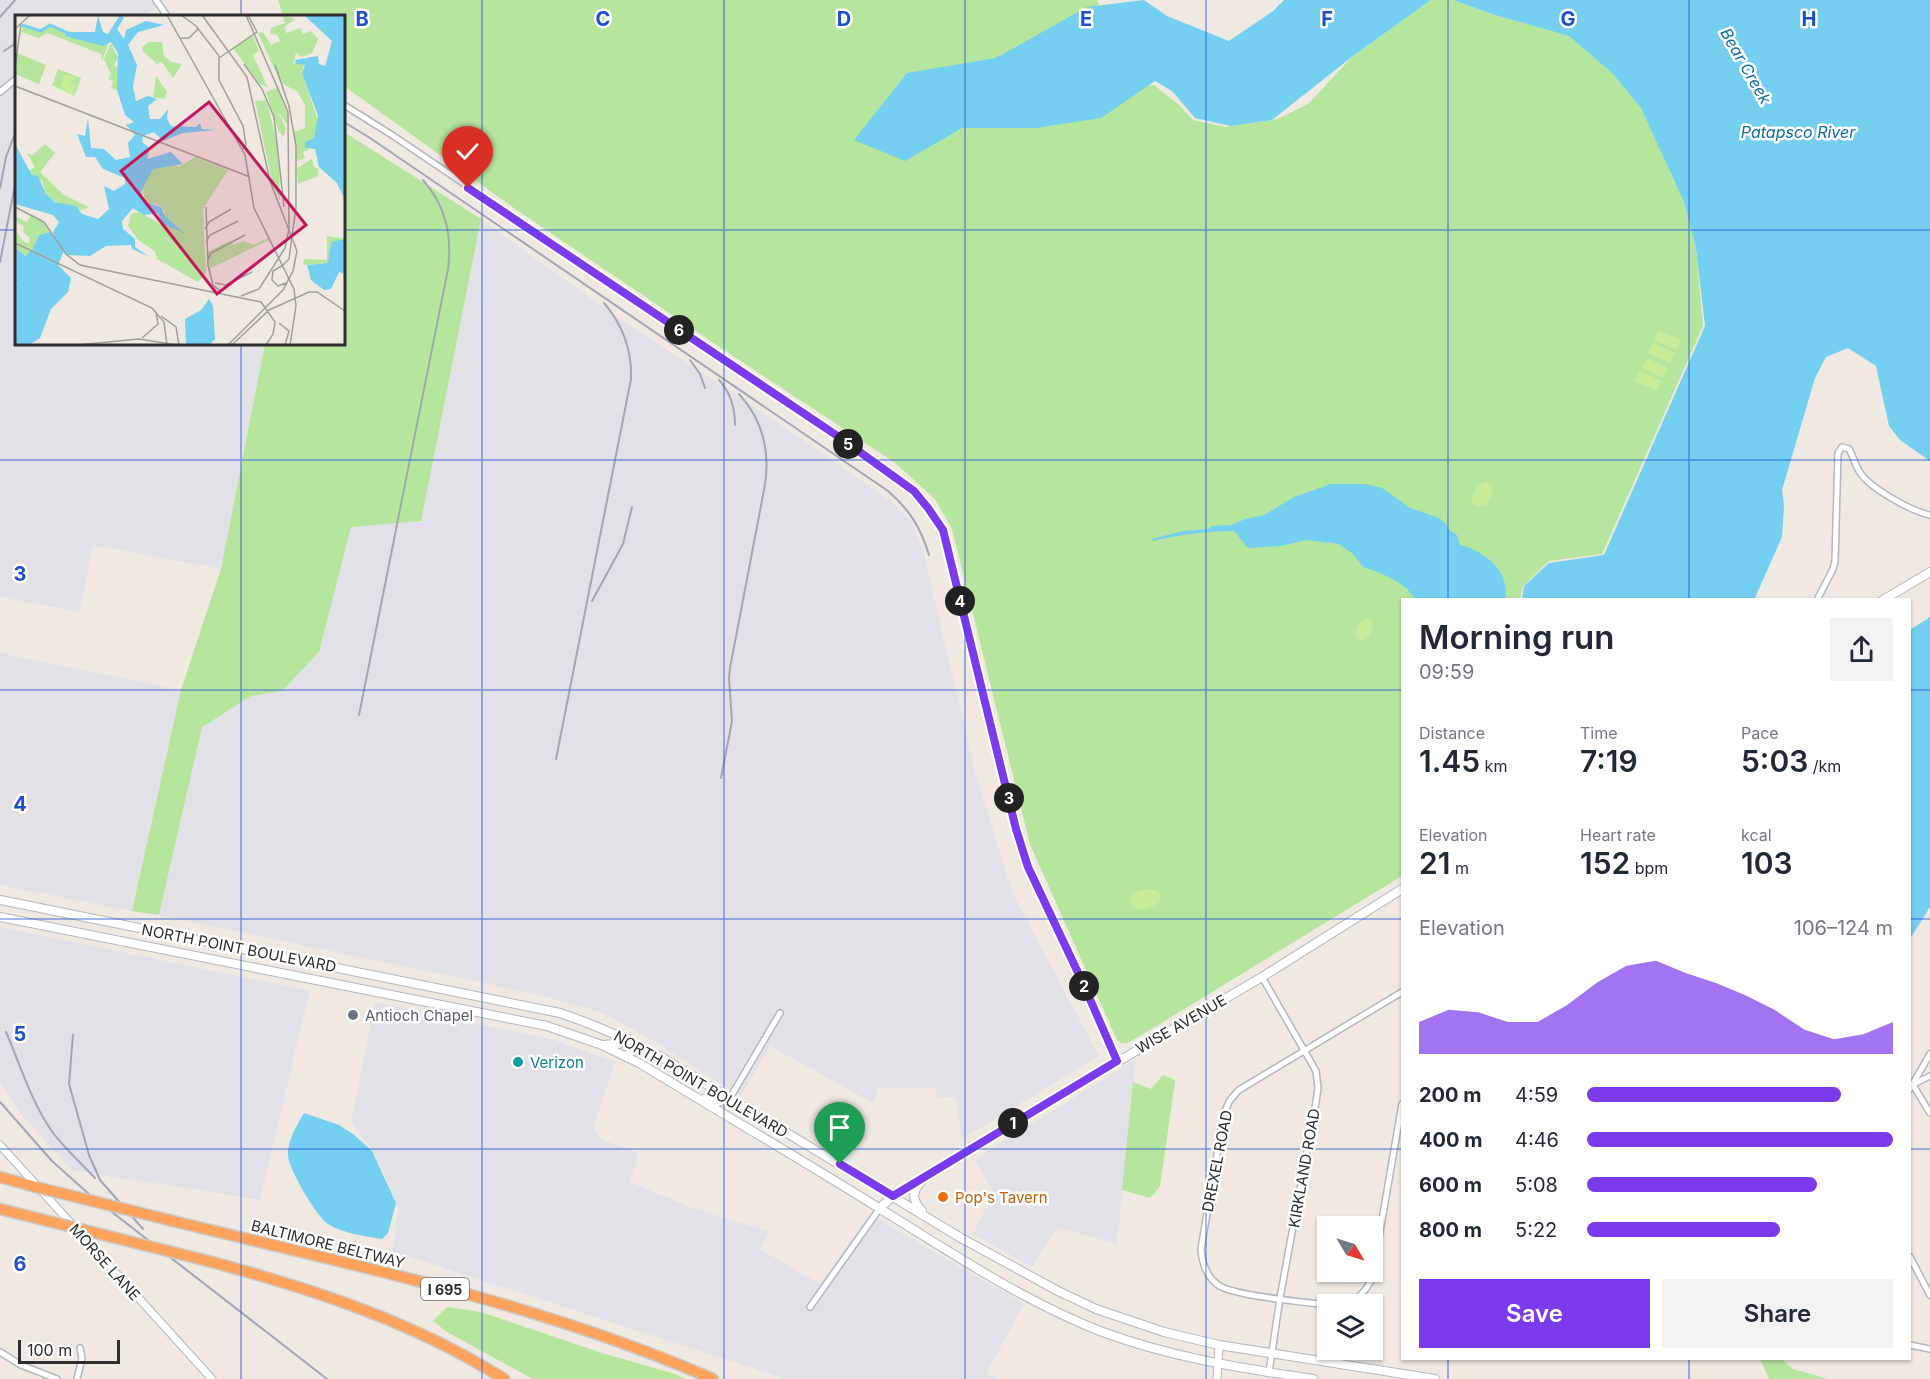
<!DOCTYPE html>
<meta charset="utf-8">
<style>
body{margin:0;font-family:Inter,sans-serif;background:#f2f2f3;color:#1f2937;height:100vh;display:flex;flex-direction:column;font-size:22px;white-space:nowrap}
*{box-sizing:border-box;margin:0}
p{font-size:20px;color:#747a83}
.icon{flex:none;width:33px;height:33px;fill:none;stroke:currentColor;stroke-width:2;stroke-linecap:round;stroke-linejoin:round}
.map{position:relative;flex:1;overflow:hidden}
.sheet{position:absolute;left:1401px;top:598px;width:510px;height:762px;display:flex;flex-direction:column;background:#fff;border-radius:0px;box-shadow:0 2px 4px #0004}
.sheet>*{flex:none}
.needle{width:39px;rotate:128deg}
.controls{position:absolute;left:1317px;top:1216px;display:grid;gap:12px}
.controls a{display:grid;place-items:center;width:66px;height:66px;border-radius:0px;background:#fff;box-shadow:0 2px 4px #0004;font-size:30px}
.scale{position:absolute;left:18px;bottom:15px;width:102px;box-sizing:border-box;padding-left:6px;border:3px solid #2e2e2e;border-top:0;font-size:16px;line-height:21px;white-space:nowrap;color:#2e2e2e;-webkit-text-stroke:4px #fff;paint-order:stroke}
.pin{position:absolute;display:grid;place-items:center;width:51px;height:51px;color:#fff;margin:-62px -26px;border-radius:50% 50% 50% 0;rotate:-45deg;box-shadow:0 0 6px #0007}
.pin .icon{rotate:45deg}
.km{position:absolute;width:30px;height:30px;margin:-15px;border-radius:50%;background:#222;color:#fff;font-size:16px;line-height:30px;text-align:center}
.round{display:grid;place-items:center;flex:none;width:63px;height:63px;border-radius:0px;background:#f2f2f3}
.overview{display:flex;align-items:center;justify-content:space-between;height:102px;padding:0 18px}
h1{font-size:33px;font-weight:600;line-height:45px}
.figures{display:grid;grid-template-columns:repeat(3,1fr);gap:9px;height:102px;padding:6px 18px}
.figures div{display:grid;align-content:center}
.figures b{font-size:30px;font-weight:600}
.figures small{font-size:16px;font-weight:400}
.figures p{font-size:16px}
.chart{height:168px;padding:12px 18px}
.chart p{display:flex;justify-content:space-between}
.chart svg{width:100%;height:108px;margin-top:6px;fill:#7c3aed;opacity:.7}
.action{display:flex;gap:12px;margin-top:auto;padding:12px 18px}
.action a{flex:1;height:69px;border-radius:0px;background:#7c3aed;color:#fff;font-size:24px;font-weight:600;line-height:69px;text-align:center}
.action a+a{background:#f2f2f3;color:#1f2937}
ul{padding:0 18px;list-style:none;font-size:20px}
li{display:grid;grid-template-columns:96px 72px 1fr;align-items:center;height:45px}
li i{height:15px;border-radius:8px;background:#7c3aed}
.map>svg:first-child{display:block}
.industrial{fill:#e3e1e8}
.green{fill:#b6e59e}
.pitch{fill:#c9ec9a}
.water{fill:#75cff0}
.lines{fill:none;stroke-linecap:round;stroke-linejoin:round}
.minor-casing{stroke:#b4b7c1;stroke-width:8}
.tertiary-casing{stroke:#b4b7c1;stroke-width:9}
.secondary-casing{stroke:#b4b7c1;stroke-width:10}
.motorway-casing{stroke:#c9c9c9;stroke-width:13}
.minor{stroke:#fff;stroke-width:5}
.tertiary{stroke:#fff;stroke-width:7}
.secondary{stroke:#fff;stroke-width:8}
.motorway{stroke:#ffa35c;stroke-width:10}
.rail{stroke:#a3a6b8;stroke-width:2}
.motorway-bridge-casing{stroke:#c9c9c9;stroke-width:13;stroke-linecap:butt}
.motorway-bridge{stroke:#ffa35c;stroke-width:10}
.route-casing{stroke:#fff;stroke-width:12}
.route{stroke:#7c3aed;stroke-width:8}
.grid{fill:none;stroke:#1d4ed8;stroke-width:1.5;stroke-opacity:0.55}
.worship-dot{fill:#6b7280;stroke:#fff;stroke-width:2}
.culture-dot{fill:#0f9aa8;stroke:#fff;stroke-width:2}
.food-dot{fill:#e8710a;stroke:#fff;stroke-width:2}
.labels{text-anchor:middle;dominant-baseline:central;stroke-width:5;stroke-linejoin:round;paint-order:stroke}
.shield{fill:#fff;stroke:#6d6d6d;stroke-width:1.5}
.shield-label{font-size:14px;font-weight:bold;fill:#2e2e2e}
.street-label{font-size:15px;fill:#2e2e2e;stroke:#fff}
.worship-label{font-size:15px;fill:#5b616d;stroke:#fff;text-anchor:start}
.culture-label{font-size:15px;fill:#0d838f;stroke:#fff;text-anchor:start}
.food-label{font-size:15px;fill:#c56008;stroke:#fff;text-anchor:start}
.water-label{font-size:16px;font-style:italic;fill:#0d6fa3;stroke:#fff}
.inset-river{fill:none;stroke:#75cff0;stroke-width:3}
.inset-road{fill:none;stroke:#a29e99;stroke-width:1.5}
.view{fill:#c2185b;fill-opacity:0.15;stroke:#c2185b;stroke-width:3}
.inset-edge{fill:none;stroke:#2e2e2e;stroke-width:3}
.grid-label{font-size:20px;text-anchor:middle;font-weight:bold;fill:#1d4ed8;stroke:#fff;stroke-width:5;stroke-linejoin:round;paint-order:stroke}
</style>
<div class="map">
<svg width="1930" height="1379" viewBox="0 0 1930 1379">
<rect width="100%" height="100%" fill="#efe9e1"/>
<!-- industrial -->
<g class="industrial">
<path d="M0,0H162L165,5L140,16H16V344H265L221,569L93,545L80,612L0,597Z"/>
<path d="M481,219L607,310L780,424L892,502L912,523L925,558L975,771L1013,894L1099,1056L962,1139L955,1097L937,1098L936,1088H878L873,1103L770,1046L741,1096L647,1037L601,1012L536,994L159,915L202,727L251,696L282,690L319,652L351,526L421,521Z"/>
<path d="M0,653L181,690L132,911L0,885Z"/>
<path d="M0,927L310,991L260,1200L72,1170L23,1117L0,1083Z"/>
<path d="M375,1002L551,1039L616,1062L593,1127L600,1139L639,1153L630,1182L693,1208L770,1232L760,1249L820,1284L869,1214L1024,1304L986,1374L998,1379H780L771,1374L391,1251L395,1233L398,1207L375,1154L351,1122Z"/>
<path d="M1136,1059L1117,1244L1057,1227L1032,1267L973,1234L994,1192L974,1160Z"/>
</g>
<!-- green -->
<g class="green">
<path d="M278,0H1097L1131,87L1154,85L1178,104L1193,120L1225,127L1278,119L1308,104L1353,56L1431,0H1453L1495,15L1569,36L1613,74L1641,107L1684,202L1696,249L1703,326L1602,554L1549,561L1523,586L1520,600H1402V876L1140,1036L1127,1043H1121L1117,1040L1030,844L952,529L935,499L894,462L712,342L511,206L344,86V16H283Z"/>
<path d="M344,132L481,219L421,521L351,527L319,652L282,691L251,696L202,727L159,915L132,911L181,690L221,569L265,344H344Z"/>
<path d="M1163,1075L1175,1080L1174,1089L1160,1186L1150,1198L1122,1190L1133,1082L1151,1089Z"/>
<path d="M447,1307L481,1312L602,1353L675,1374L685,1379H533L447,1332L433,1321Z"/>
<path d="M1760,1359H1781L1793,1369L1828,1379H1769Z"/>
</g>
<!-- pitch -->
<g class="pitch">
<path d="M1659,330L1681,340L1676,350L1654,340Z"/>
<path d="M1653,343L1675,353L1670,363L1648,353Z"/>
<path d="M1646,358L1668,368L1663,378L1642,368Z"/>
<path d="M1640,371L1662,381L1657,391L1635,381Z"/>
<path d="M1485,481L1489,483L1493,486L1492,496L1486,505L1476,506L1472,502C1470,494 1477,485 1485,481Z"/>
<path d="M1365,619H1370L1373,623L1372,631L1366,639L1360,640L1357,638C1353,630 1359,623 1365,619Z"/>
<path d="M1145,889L1158,891C1167,904 1148,911 1137,910L1131,906L1130,898L1136,892Z"/>
</g>
<!-- water -->
<g class="water">
<path d="M1144,0L1167,16L1229,41L1273,11L1284,0H1431L1353,56L1272,120L1231,126L1195,118L1172,91L1155,81L1101,118L1036,128H962L905,161L854,140L907,73L996,58L1087,7Z"/>
<path d="M1453,0H1930V461L1900,440L1889,426L1876,366L1848,348L1826,357L1815,378L1782,490L1784,506L1782,537L1754,600H1522L1524,586L1549,563L1604,555L1705,326L1696,249L1684,202L1641,108L1613,74L1569,36L1495,15Z"/>
<path d="M1331,484H1365L1382,488L1410,508L1439,518L1446,524L1448,529L1457,535L1460,545C1485,551 1511,572 1505,600H1417C1412,597 1411,593 1407,589C1398,580 1375,570 1363,567L1353,554L1339,544L1306,540L1281,546L1248,548L1234,531C1207,531 1178,535 1153,541L1152,539L1183,531L1209,529L1212,526L1232,525L1245,519L1264,515L1294,497Z"/>
<path d="M1930,617V907L1910,939V630Z"/>
<path d="M304,1113L339,1125L353,1134L372,1151L396,1203L388,1233L382,1239C365,1236 344,1234 328,1224C317,1217 289,1170 288,1156C287,1141 297,1125 304,1113Z"/>
</g>
<g class="lines">
<defs>
<g id="minor">
<path d="M156,0L167,16"/>
<path d="M0,92L16,79"/>
<path d="M344,105L392,135L592,270L715,355L839,437L913,491L929,508L943,530L1016,829L1028,867L1082,981L1117,1061"/>
<path d="M1817,600L1833,569L1835,561L1838,453L1842,447L1849,449C1853,456 1855,464 1859,471C1869,488 1911,511 1930,515"/>
<path d="M1262,977L1316,1071L1318,1088L1316,1102L1280,1298L1269,1372"/>
<path d="M1914,1084L1930,1076"/>
<path d="M1913,1085L1930,1113"/>
<path d="M1910,1089L1930,1054"/>
<path d="M730,1098L780,1013"/>
<path d="M1910,1257L1930,1295"/>
<path d="M1328,1305C1306,1302 1233,1296 1218,1285C1206,1276 1202,1264 1201,1249L1224,1113L1230,1100L1239,1090L1402,992"/>
<path d="M1342,1305C1357,1301 1366,1292 1372,1278L1402,1104"/>
<path d="M810,1307L880,1208"/>
<path d="M1910,1345L1930,1349"/>
<path d="M0,1352L21,1365L57,1379"/>
<path d="M77,1379L82,1358L80,1348"/>
</g>
<g id="tertiary">
<path d="M0,1145L212,1379"/>
<path d="M1217,1379L1219,1345"/>
</g>
<g id="secondary">
<path d="M1883,600L1930,572"/>
<path d="M0,900L560,1013C596,1025 629,1040 663,1058L961,1238L1058,1291L1096,1309L1164,1332L1219,1345L1435,1379"/>
<path d="M0,917L547,1026L602,1045L641,1064C721,1113 802,1160 882,1210C952,1253 1023,1301 1100,1331C1169,1357 1240,1368 1313,1379"/>
<path d="M602,1045L619,1044L627,1038"/>
<path d="M627,1057L632,1050L648,1054"/>
<path d="M704,1099L718,1102L730,1098"/>
<path d="M880,1208L893,1196L976,1145L1262,977L1402,889"/>
<path d="M922,1211C912,1200 911,1192 922,1181"/>
</g>
<g id="motorway">
<path d="M0,1177L36,1187"/>
<path d="M0,1209L20,1214"/>
<path d="M169,1220C352,1265 540,1303 713,1379"/>
<path d="M212,1262C315,1290 414,1322 504,1379"/>
</g>
</defs>
<!-- minor casing -->
<use href="#minor" class="minor-casing"/>
<!-- tertiary casing -->
<use href="#tertiary" class="tertiary-casing"/>
<!-- secondary casing -->
<use href="#secondary" class="secondary-casing"/>
<!-- motorway casing -->
<use href="#motorway" class="motorway-casing"/>
<!-- minor -->
<use href="#minor" class="minor"/>
<!-- tertiary -->
<use href="#tertiary" class="tertiary"/>
<!-- secondary -->
<use href="#secondary" class="secondary"/>
<!-- motorway -->
<use href="#motorway" class="motorway"/>
<!-- rail -->
<g class="rail">
<path d="M0,17L15,0"/>
<path d="M4,51L16,43"/>
<path d="M344,122L370,138L888,491C909,509 921,528 929,555"/>
<path d="M0,188L6,157L16,131"/>
<path d="M0,262L16,180"/>
<path d="M690,360L700,374L705,388"/>
<path d="M719,380C731,393 735,408 735,425"/>
<path d="M592,601L623,544L632,507"/>
<path d="M359,715L448,269C452,235 446,206 423,180"/>
<path d="M556,759L631,379C632,350 623,325 604,303"/>
<path d="M721,778L732,721L729,679L730,668L764,490C771,455 764,421 739,394"/>
<path d="M6,1032C20,1064 31,1101 51,1130C63,1147 80,1162 95,1178"/>
<path d="M73,1035L69,1084L89,1155L100,1180L143,1229"/>
<path d="M0,1102L52,1161L90,1195L327,1379"/>
</g>
<defs>
<g id="motorway-bridge">
<path d="M36,1187L169,1220"/>
<path d="M20,1214L212,1262"/>
</g>
</defs>
<!-- motorway-bridge casing -->
<use href="#motorway-bridge" class="motorway-bridge-casing"/>
<!-- motorway-bridge -->
<use href="#motorway-bridge" class="motorway-bridge"/>
</g>
<g class="lines">
<defs>
<path id="route" d="M468,188L839,437L914,491L928,508L943,530L1016,829L1028,867L1082,981L1117,1061L893,1196L840,1164"/>
</defs>
<!-- route casing -->
<use href="#route" class="route-casing"/>
<!-- route -->
<use href="#route" class="route"/>
</g>
<!-- grid -->
<path class="grid" d="M241,0V16M482,0V1379M724,0V1379M965,0V1379M1206,0V1379M1448,0V600M1689,0V600M0,230H16M344,230H1930M241,344V1379M0,460H1930M0,690H1402M1910,690H1930M0,919H1402M1910,919H1930M0,1149H1402M1910,1149H1930M1448,1359V1379M1689,1359V1379"/>
<!-- markers -->
<circle class="worship-dot" cx="353" cy="1015" r="6"/>
<circle class="culture-dot" cx="518" cy="1062" r="6"/>
<circle class="food-dot" cx="943" cy="1197" r="6"/>
<g class="labels">
<!-- shield labels -->
<rect class="shield" x="421" y="1278" width="48" height="22" rx="4.5"/>
<g class="shield-label">
<text x="445" y="1289">I 695</text>
</g>
<!-- street labels -->
<g class="street-label">
<text transform="translate(239 948) rotate(11)">NORTH POINT BOULEVARD</text>
<text transform="translate(1181 1024) rotate(-30)">WISE AVENUE</text>
<text transform="translate(701 1084) rotate(30)">NORTH POINT BOULEVARD</text>
<text transform="translate(1217 1161) rotate(-79)">DREXEL ROAD</text>
<text transform="translate(1304 1168) rotate(-80)">KIRKLAND ROAD</text>
<text transform="translate(328 1244) rotate(14)">BALTIMORE BELTWAY</text>
<text transform="translate(105 1262) rotate(48)">MORSE LANE</text>
</g>
<!-- worship labels -->
<g class="worship-label">
<text x="365" y="1015">Antioch Chapel</text>
</g>
<!-- culture labels -->
<g class="culture-label">
<text x="530" y="1062">Verizon</text>
</g>
<!-- food labels -->
<g class="food-label">
<text x="955" y="1197">Pop's Tavern</text>
</g>
<!-- water labels -->
<g class="water-label">
<text transform="translate(1746 66) rotate(60)">Bear Creek</text>
<text x="1798" y="132">Patapsco River</text>
</g>
</g>
<!-- overview -->
<g transform="translate(15 15)">
<rect width="330" height="330" fill="#efe9e1"/>
<path d="M268,0L280,4L269,12L271,18L286,13L288,19L296,16L303,24L297,38L286,42L281,38L278,48L289,50L287,57L303,106L299,123L290,132L294,135L288,137L290,143L282,146L279,117L290,113V90L283,77L266,68L243,18L248,17L256,30L265,26L262,20L255,18L256,13L270,8ZM8,10L23,15L35,10L93,29L87,46L86,39L32,18L24,23L6,17ZM238,21L244,36L238,40L253,73L245,69L218,33ZM134,27H147L149,41L156,47L167,49L158,63L147,47L142,49L128,36L127,32ZM96,28L103,43L99,50L104,54L102,75L96,73L98,66L93,64L96,59L89,44ZM2,38L31,50L24,69L0,59ZM43,54L66,63L59,85L63,71L59,81L37,70ZM141,61L152,77L149,84L138,82ZM263,72L273,101L272,109L263,97L271,113L269,121L264,117L251,77ZM251,85L263,129L265,185L257,167L240,86ZM30,129L40,138L25,157L49,180L74,192L66,195L39,186L31,179L27,166L17,160L15,155L20,152L12,138L17,140ZM180,142L213,155L188,194L191,258L183,267L142,244L140,236L123,225L113,211L116,199L124,197L147,210L150,197L144,190L130,187L127,169L138,154L158,149L164,152ZM297,144L299,152L304,154L303,161L283,169L282,153ZM0,192L26,204L36,217L24,220L18,234L10,241L0,232V215L9,227L14,228L15,223L8,217L9,212L0,206V201L12,207L16,200ZM312,221L330,224L316,228L315,246L313,248L288,250L289,244L312,245ZM253,223L254,225L194,254L192,237L215,226L219,230L228,226L239,230Z" fill="#b6e59e"/>
<path d="M49,60L62,62L54,68L59,70L58,80L46,72Z" fill="#c9ec9a"/>
<path d="M105,0L109,3L102,14L109,24L111,15L131,6L149,10L123,17L113,30L122,50L118,71L121,86L133,81L142,84L133,91L135,104H145L153,94L152,104L156,111L181,112L185,108L187,114L200,115L168,118L148,126L139,117L128,121L127,127L135,133L132,144L156,137L168,149L138,154L126,177L130,187L146,192L150,201L169,218L148,209L143,198L129,200L118,193L107,206L108,214L120,224V232L133,241L117,234L116,230L91,231L75,241L53,240L49,236L43,250L56,263L53,277L36,294L25,323L14,330H0V270L3,269L0,268V232L10,241L18,234L24,220L35,217L40,222L38,217L44,207L38,200L0,189V129L17,160L23,161L31,179L40,187L61,191L67,199L83,204L94,194L89,171L99,176L110,169V163L88,154L80,142H71L62,119L70,121L73,103L76,133L89,134L101,145L115,142L113,128L120,120L111,110L119,107L110,100L102,75L103,38L96,27L88,31L50,21L51,17H80L83,1L88,17L93,19ZM289,0H330V185L322,168L304,152L300,134L290,133V127L299,123L303,101L287,58L290,50L281,49L280,45L303,41L304,49L310,51L317,26ZM330,224V259L324,257L316,274L309,275L296,265L292,250L313,248L316,227ZM194,284L198,291L200,324L194,330H171L170,304L186,295Z" fill="#75cff0"/>
<path class="inset-river" d="M7,10L26,16L35,10L55,19"/>
<path class="inset-road" d="M152,0L230,140L239,193L279,274L281,291L275,330M166,0L181,11L204,41V65L228,111L231,130L228,134M187,0L232,62L255,166L282,236L278,256L268,275L213,330M0,14L15,0M166,23H174L183,14M204,43L242,17L233,0M229,49L247,74L259,102L269,192M260,50L274,91L281,131V192L274,244L268,250M0,53L6,9M0,71L235,162M0,192L29,207L51,239L65,250L246,287L260,307L258,319L251,330M191,192L193,250L198,270L205,276M190,214L194,207L216,194M191,227L195,220L223,206M0,228L137,293L149,307L152,330M193,245L196,238L230,220M268,250L258,256L257,265L263,271L271,268M200,268L211,270L237,257M226,281L244,274L270,233L274,214L273,97L231,0M146,301L161,312L164,330M264,308L274,316L270,330M127,323L143,309L141,297M62,330L124,324L162,330M217,330L254,295L294,277H302L330,296"/>
<path class="view" d="M194,87L291,210L202,279L106,156Z"/>
<rect width="330" height="330" class="inset-edge"/>
</g>
<g class="grid-label">
<text x="362" y="26">B</text>
<text x="603" y="26">C</text>
<text x="844" y="26">D</text>
<text x="1086" y="26">E</text>
<text x="1327" y="26">F</text>
<text x="1568" y="26">G</text>
<text x="1809" y="26">H</text>
<text x="20" y="581">3</text>
<text x="20" y="811">4</text>
<text x="20" y="1041">5</text>
<text x="20" y="1271">6</text>
</g>
</svg>
<div class="controls">
<a><svg class="needle" viewBox="-14 -14 28 28"><path d="M0-13l5 13h-10z" fill="#e53935"/><path d="M0 13l5-13h-10z" fill="#747a83"/></svg></a>
<a><svg class="icon" aria-label="layers" viewBox="0 0 24 24"><path d="M12 4l9 5-9 5-9-5zM3 14l9 5 9-5"/></svg></a>
</div>
<div class="scale">100 m</div>
<div class="pin" style="left:840px;top:1164px;background:#1e9e55"><svg class="icon" aria-label="arrive" viewBox="0 0 24 24"><path d="M6 21V4h12l-3 4 3 4H6"/></svg></div>
<div class="pin" style="left:468px;top:188px;background:#d93025"><svg class="icon" aria-label="check" viewBox="0 0 24 24"><path d="M5 12l5 5 9-10"/></svg></div>
<b class="km" style="left:1013px;top:1123px">1</b>
<b class="km" style="left:1084px;top:986px">2</b>
<b class="km" style="left:1009px;top:798px">3</b>
<b class="km" style="left:960px;top:601px">4</b>
<b class="km" style="left:848px;top:444px">5</b>
<b class="km" style="left:679px;top:330px">6</b>
<section class="sheet">
<div class="overview"><div><h1>Morning run</h1><p>09:59</p></div><a class="round"><svg class="icon" aria-label="share" viewBox="0 0 24 24"><path d="M12 15V3M7 8l5-5 5 5M5 13v7h14v-7"/></svg></a></div>
<div class="figures">
<div><p>Distance</p><b>1.45<small> km</small></b></div>
<div><p>Time</p><b>7:19</b></div>
<div><p>Pace</p><b>5:03<small> /km</small></b></div>
</div>
<div class="figures">
<div><p>Elevation</p><b>21<small> m</small></b></div>
<div><p>Heart rate</p><b>152<small> bpm</small></b></div>
<div><p>kcal</p><b>103</b></div>
</div>
<div class="chart"><p><span>Elevation</span>106–124 m</p>
<svg viewBox="0 0 160 44" preserveAspectRatio="none"><path d="M0 44V31L10 26L20 27L30 31L40 31L50 24L60 15L70 8L80 6L90 11L100 15L110 20L120 26L130 34L140 38L150 36L160 31V44z"/></svg>
</div>
<ul>
<li><b>200 m</b>4:59<i style="width:83%"></i></li>
<li><b>400 m</b>4:46<i style="width:100%"></i></li>
<li><b>600 m</b>5:08<i style="width:75%"></i></li>
<li><b>800 m</b>5:22<i style="width:63%"></i></li>
</ul>
<div class="action"><a>Save</a><a>Share</a></div>
</section>
</div>
